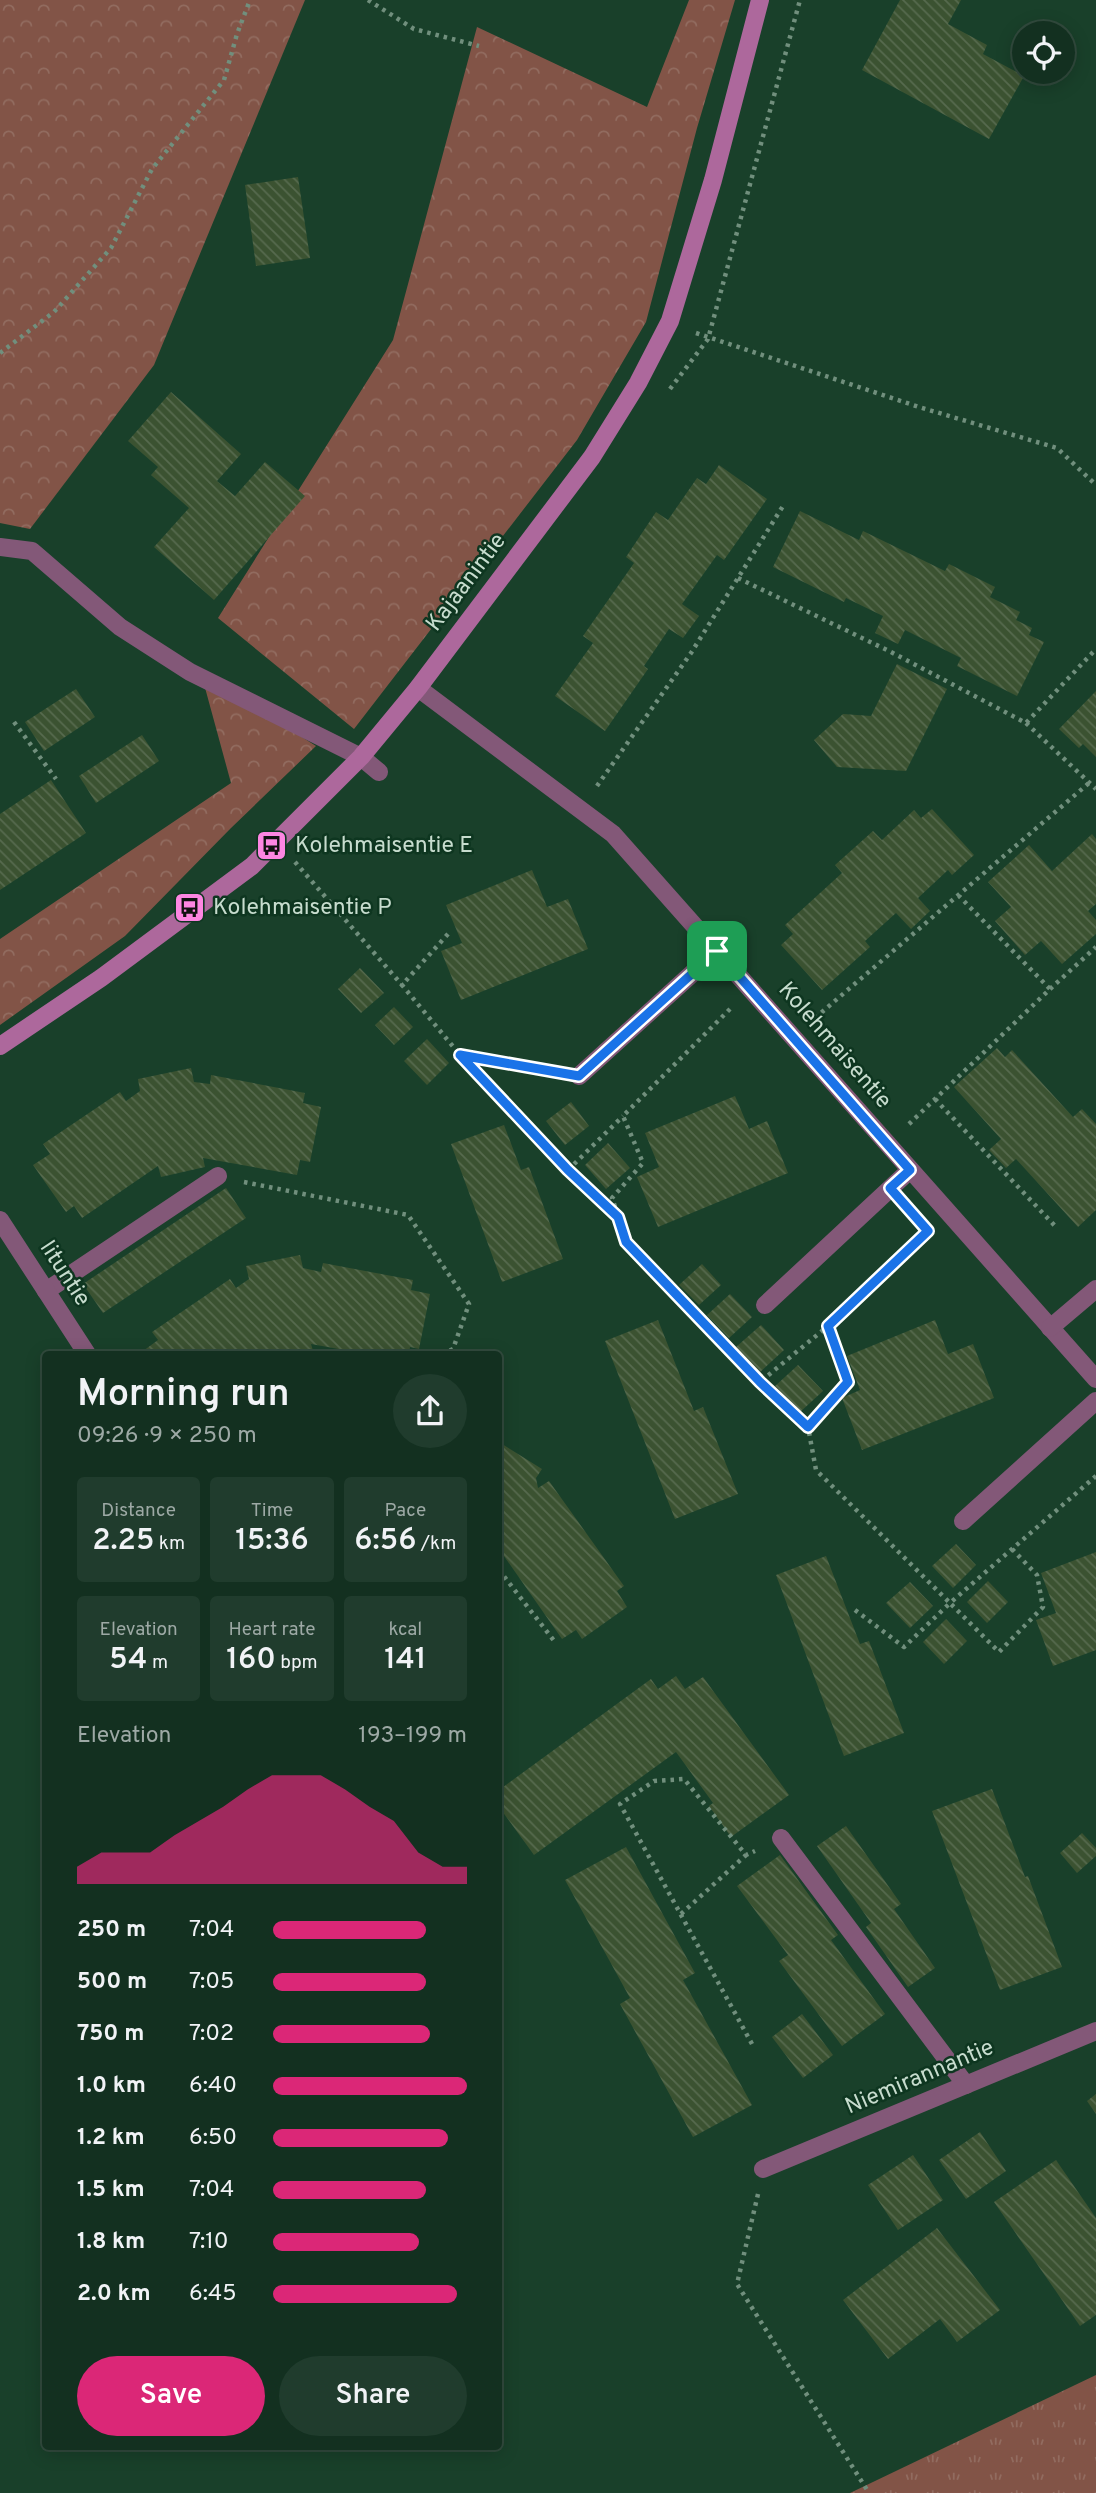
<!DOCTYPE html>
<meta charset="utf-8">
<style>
body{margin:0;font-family:Overpass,sans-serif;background:#203c2d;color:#f1f3f6;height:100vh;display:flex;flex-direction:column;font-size:26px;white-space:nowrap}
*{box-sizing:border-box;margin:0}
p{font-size:23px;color:#9da9a5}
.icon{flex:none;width:38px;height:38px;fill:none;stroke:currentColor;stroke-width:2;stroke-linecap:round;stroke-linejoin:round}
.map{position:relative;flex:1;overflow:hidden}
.drawer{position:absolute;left:42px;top:1351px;width:460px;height:1099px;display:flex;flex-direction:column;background:#133020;border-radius:7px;box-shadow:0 4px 18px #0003,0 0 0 2px #324b3e}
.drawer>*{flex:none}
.tools{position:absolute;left:1012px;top:21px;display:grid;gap:14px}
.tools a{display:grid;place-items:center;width:63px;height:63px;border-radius:50%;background:#133020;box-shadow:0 4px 18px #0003,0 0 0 2px #324b3e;font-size:35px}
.pin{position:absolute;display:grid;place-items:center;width:60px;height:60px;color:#fff;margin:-30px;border-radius:14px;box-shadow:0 4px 10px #0006}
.round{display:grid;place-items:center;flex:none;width:74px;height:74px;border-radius:37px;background:#203c2d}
.summary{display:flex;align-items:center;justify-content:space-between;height:119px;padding:0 35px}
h1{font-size:38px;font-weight:600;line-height:52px}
.figures{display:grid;grid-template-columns:repeat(3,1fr);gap:10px;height:119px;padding:7px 35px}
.figures div{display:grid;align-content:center;border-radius:7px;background:#203c2d;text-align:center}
.figures b{font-size:30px;font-weight:600}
.figures small{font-size:19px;font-weight:400}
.figures p{font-size:19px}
.chart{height:196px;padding:14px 35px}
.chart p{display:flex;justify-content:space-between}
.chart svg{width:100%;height:126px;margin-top:7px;fill:#db2777;opacity:.7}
.primary-button{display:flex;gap:14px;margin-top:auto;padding:14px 35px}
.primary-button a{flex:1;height:80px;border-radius:42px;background:#db2777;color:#fff;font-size:28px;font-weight:600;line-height:80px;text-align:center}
.primary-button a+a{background:#203c2d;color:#f1f3f6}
ul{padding:0 35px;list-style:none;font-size:23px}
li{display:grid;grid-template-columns:112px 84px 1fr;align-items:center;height:52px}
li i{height:18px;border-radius:9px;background:#db2777}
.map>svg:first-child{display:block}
.grass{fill:url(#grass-tufts)}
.forest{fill:url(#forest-crowns)}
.building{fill:url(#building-back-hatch)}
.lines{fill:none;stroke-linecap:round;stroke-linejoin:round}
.path{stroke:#718f7d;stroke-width:4.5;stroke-dasharray:3.5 5;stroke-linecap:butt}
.lane{stroke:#835878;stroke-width:18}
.street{stroke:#835878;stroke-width:18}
.secondary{stroke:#ad689c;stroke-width:18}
.route-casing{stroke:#fff;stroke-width:14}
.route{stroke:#1a73e8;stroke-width:9}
.labels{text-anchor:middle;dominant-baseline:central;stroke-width:5;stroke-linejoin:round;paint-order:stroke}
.street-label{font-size:23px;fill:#c7dcce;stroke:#0e3620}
.poi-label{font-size:23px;fill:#c7dcce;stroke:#0e3620;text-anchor:start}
</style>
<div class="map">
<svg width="1096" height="2493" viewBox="0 0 1096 2493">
<defs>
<pattern id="grass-tufts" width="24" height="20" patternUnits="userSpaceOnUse" patternTransform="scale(1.75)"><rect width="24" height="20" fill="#825447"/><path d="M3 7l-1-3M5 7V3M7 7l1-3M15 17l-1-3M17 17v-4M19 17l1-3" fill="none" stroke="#926c60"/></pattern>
<pattern id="forest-crowns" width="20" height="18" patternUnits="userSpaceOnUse" patternTransform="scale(1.75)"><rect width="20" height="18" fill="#825447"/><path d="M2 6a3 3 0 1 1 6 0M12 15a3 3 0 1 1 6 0" fill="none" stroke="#926c60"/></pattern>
<pattern id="building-back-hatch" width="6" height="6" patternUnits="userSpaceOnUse" patternTransform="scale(1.75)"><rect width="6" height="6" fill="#3b5231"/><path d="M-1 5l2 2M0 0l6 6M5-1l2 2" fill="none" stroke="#566a4e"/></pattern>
</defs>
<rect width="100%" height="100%" fill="#19402a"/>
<!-- grass -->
<path class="grass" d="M1096,2375V2493H850Z"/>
<!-- forest -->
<g class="forest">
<path d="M0,0H305L154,365L30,529L0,523Z"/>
<path d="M689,0H735L697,128L646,322L577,440L354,729L218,618L393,340L477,27L647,107Z"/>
<path d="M201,673L316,746L231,828L125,936L0,1025V939L231,783Z"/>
</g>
<!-- building -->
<g class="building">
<path d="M900,0H961L948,24L987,45L983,54L1024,76L989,139L862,70Z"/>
<path d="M298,177L310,258L256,266L245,185Z"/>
<path d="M171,392L241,454L217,481L235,496L265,462L305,496L214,600L154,547L189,508L151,475L158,467L128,441Z"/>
<path d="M719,465L767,499L724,560L717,555L682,604L699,616L683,638L669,629L644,666L648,669L605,731L555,696L593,643L583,636L634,563L626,557L656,512L668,520L697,478L706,484Z"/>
<path d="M800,511L859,540L863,531L945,571L949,564L995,587L990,597L1020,612L1016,620L1032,628L1029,635L1044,642L1017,696L957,666L961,658L905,630L898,644L875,633L883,616L846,598L844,602L773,567Z"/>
<path d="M897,664L947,689L906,771L837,767L814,740L843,714L871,716Z"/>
<path d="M76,689L95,717L44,751L25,722Z"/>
<path d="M1096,691V757L1083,744L1079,748L1059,729Z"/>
<path d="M142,735L159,761L96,803L79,776Z"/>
<path d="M51,780L86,833L0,890V814Z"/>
<path d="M932,809L974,855L952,875L948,870L918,898L930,911L911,929L896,913L865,941L870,947L822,990L781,945L793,934L785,925L842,873L835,865L873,831L882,840L914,810L921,818Z"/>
<path d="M1092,834L1096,839V904L1088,911L1096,920V934L1062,964L1041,941L1025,955L995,921L1011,907L988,882L1029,845L1052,871Z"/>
<path d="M532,870L547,907L568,899L588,949L461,1000L441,951L462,943L446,905Z"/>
<path d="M360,968L384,993L361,1013L338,989Z"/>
<path d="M394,1007L413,1027L394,1045L375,1025Z"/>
<path d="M427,1039L449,1063L427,1085L404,1061Z"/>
<path d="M997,1048L1005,1057L1012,1050L1073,1117L1082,1109L1096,1124V1210L1078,1227L1016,1159L1006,1168L989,1150L1001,1139L954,1087Z"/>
<path d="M191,1068L194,1082L210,1084L211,1075L305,1093L303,1103L321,1107L310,1162L300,1160L297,1175L203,1158L205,1167L161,1177L158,1166L82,1218L74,1206L66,1212L33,1165L50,1154L43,1144L120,1092L126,1101L140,1091L138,1079Z"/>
<path d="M735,1096L749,1129L767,1121L788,1173L658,1227L637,1177L659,1167L645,1133Z"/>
<path d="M571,1102L589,1126L565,1145L546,1121Z"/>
<path d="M504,1125L521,1170L529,1167L563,1259L502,1282L451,1144Z"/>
<path d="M608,1143L630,1168L606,1189L585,1165Z"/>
<path d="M226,1188L246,1218L103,1313L83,1284Z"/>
<path d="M300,1255L303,1268L321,1272L323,1263L413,1280L411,1290L430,1294L419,1349L410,1347L409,1354H366L311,1344L314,1354H270L269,1352L266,1354H145L143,1351L158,1340L152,1332L230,1279L236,1288L249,1279L246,1266Z"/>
<path d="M702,1264L721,1285L699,1305L679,1285Z"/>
<path d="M730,1294L752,1317L729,1338L707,1315Z"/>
<path d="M658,1320L694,1411L703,1407L738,1494L675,1519L605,1341Z"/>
<path d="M935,1320L948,1354L973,1344L994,1398L862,1450L842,1398L860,1390L847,1356Z"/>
<path d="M761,1325L784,1350L759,1373L736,1347Z"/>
<path d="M798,1365L823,1391L799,1413L774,1387Z"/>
<path d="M499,1442L542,1469L536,1478L538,1488L549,1481L624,1586L617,1591L627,1607L582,1639L576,1630L562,1639L499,1549Z"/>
<path d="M956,1544L976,1565L953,1588L932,1566Z"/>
<path d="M1096,1552V1650L1053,1666L1036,1620L1056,1613L1041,1573Z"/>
<path d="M826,1556L860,1644L869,1641L904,1733L844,1756L776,1575Z"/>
<path d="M988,1581L1008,1602L987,1623L967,1602Z"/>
<path d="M910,1582L933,1606L910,1628L886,1603Z"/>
<path d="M946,1619L967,1641L944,1664L923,1642Z"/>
<path d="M676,1676L685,1689L703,1677L789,1795L731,1837L709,1806L713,1803L676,1752L534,1855L499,1807V1790L651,1679L658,1689Z"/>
<path d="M992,1789L1025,1877L1028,1876L1062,1967L1000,1990L932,1811Z"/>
<path d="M846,1826L901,1904L894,1909L935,1968L908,1987L866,1927L871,1923L817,1846Z"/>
<path d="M1082,1833L1096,1848V1856L1077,1873L1060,1853Z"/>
<path d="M626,1847L695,1973L683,1980L752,2105L693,2137L620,2004L630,1998L565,1880Z"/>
<path d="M780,1855L838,1935L831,1940L885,2014L842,2046L779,1961L788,1955L737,1886Z"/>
<path d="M802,2014L833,2055L803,2078L772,2037Z"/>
<path d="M1096,2094V2114L1087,2101Z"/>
<path d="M980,2132L1006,2171L966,2199L939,2160Z"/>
<path d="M913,2155L943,2200L898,2230L868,2185Z"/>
<path d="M1056,2160L1096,2218V2315L1080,2326L994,2202Z"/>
<path d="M937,2228L1000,2310L957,2342L940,2319L888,2359L843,2300Z"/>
</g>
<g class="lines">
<!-- path -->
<g class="path">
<path d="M368,0L414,29L479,46"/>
<path d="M696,333L919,407L1057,448L1096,485"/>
<path d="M0,353L54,312L111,248L152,169L224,80L237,34L250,0"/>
<path d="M670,389L708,339L800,0"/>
<path d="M738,578L891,652L1026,723L1096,649"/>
<path d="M14,722L56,779"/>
<path d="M1026,723L1096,789"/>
<path d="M597,786L691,653L783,506"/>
<path d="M295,862L402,985"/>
<path d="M448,934L402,985L470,1067L568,1170"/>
<path d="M1050,989L1096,947"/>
<path d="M730,1009L623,1116L643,1163L612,1198L627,1242L760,1382"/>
<path d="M815,1018L1089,783"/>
<path d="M461,1055L552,1071"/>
<path d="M935,1099L1056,1227"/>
<path d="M909,1124L1050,989L959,896"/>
<path d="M244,1182L408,1215L469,1304L453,1349L443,1354"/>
<path d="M618,1216L568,1170L623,1116"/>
<path d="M808,1427L760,1382L828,1326"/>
<path d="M1012,1549L1037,1575L1043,1607L999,1652L950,1603L1096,1476"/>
<path d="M499,1570L555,1642"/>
<path d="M855,1610L904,1647L950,1603L816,1470L808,1427L848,1382L828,1326L928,1232"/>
<path d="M681,1914L746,1855"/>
<path d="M752,2044L620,1804L654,1781L684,1779L746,1855L755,1851"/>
<path d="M758,2194L737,2284L869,2493"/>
</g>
<!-- lane -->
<g class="lane">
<path d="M0,547L32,551L120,627L190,672L361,757L379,772"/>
<path d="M579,1076L717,951"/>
<path d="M46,1291L218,1176"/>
<path d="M765,1305L910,1170"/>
<path d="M963,1521L1096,1401"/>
<path d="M781,1838L966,2085"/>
</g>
<!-- street -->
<g class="street">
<path d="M418,688L613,834L1096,1379"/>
<path d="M0,1220L87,1354"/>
<path d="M1050,1328L1096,1289"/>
<path d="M763,2169L1096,2031"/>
</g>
<!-- secondary -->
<path class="secondary" d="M0,1046L101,978L252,866L361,757L418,688L592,457L638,383L670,321L713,180L760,0"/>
</g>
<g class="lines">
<defs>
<path id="route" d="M717,951L910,1170L890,1188L928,1231L828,1326L848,1382L808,1427L760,1382L626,1242L618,1217L568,1170L460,1055L579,1076Z"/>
</defs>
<!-- route casing -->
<use href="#route" class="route-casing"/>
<!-- route -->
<use href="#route" class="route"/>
</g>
<!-- icons -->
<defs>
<symbol id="bus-square" viewBox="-11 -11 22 22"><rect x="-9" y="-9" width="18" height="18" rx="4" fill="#fd86e2" stroke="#0e3620"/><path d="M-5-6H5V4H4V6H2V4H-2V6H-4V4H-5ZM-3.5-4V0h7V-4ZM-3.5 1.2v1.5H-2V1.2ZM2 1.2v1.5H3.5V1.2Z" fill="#111"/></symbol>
</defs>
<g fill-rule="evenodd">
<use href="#bus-square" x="254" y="828" width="35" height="35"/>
<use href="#bus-square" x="172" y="890" width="35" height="35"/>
</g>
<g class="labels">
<!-- street labels -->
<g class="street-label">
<text transform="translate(467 583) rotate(-53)">Kajaanintie</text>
<text transform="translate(834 1046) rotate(49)">Kolehmaisentie</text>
<text transform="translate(64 1274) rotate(57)">Iituntie</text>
<text transform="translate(920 2078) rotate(-23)">Niemirannantie</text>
</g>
<!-- poi labels -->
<g class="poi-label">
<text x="295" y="846">Kolehmaisentie E</text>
<text x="213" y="908">Kolehmaisentie P</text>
</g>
</g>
</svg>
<div class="tools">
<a><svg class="icon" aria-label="locate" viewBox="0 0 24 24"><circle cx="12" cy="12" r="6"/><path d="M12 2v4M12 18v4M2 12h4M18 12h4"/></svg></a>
</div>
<div class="pin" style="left:717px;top:951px;background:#1e9e55"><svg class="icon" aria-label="arrive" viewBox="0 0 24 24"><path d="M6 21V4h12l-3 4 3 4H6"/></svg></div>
<section class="drawer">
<div class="summary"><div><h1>Morning run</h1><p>09:26 · 9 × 250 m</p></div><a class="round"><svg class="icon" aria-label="share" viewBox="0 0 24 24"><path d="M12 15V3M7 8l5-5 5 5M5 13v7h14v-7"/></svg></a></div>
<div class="figures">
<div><p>Distance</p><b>2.25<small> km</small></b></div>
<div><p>Time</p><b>15:36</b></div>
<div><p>Pace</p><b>6:56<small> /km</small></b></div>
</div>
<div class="figures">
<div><p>Elevation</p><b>54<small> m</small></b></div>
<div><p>Heart rate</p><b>160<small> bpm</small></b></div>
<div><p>kcal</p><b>141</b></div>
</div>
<div class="chart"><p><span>Elevation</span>193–199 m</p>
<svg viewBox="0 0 160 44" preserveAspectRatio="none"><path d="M0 44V38L10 33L20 33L30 33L40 27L50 22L60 17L70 11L80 6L90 6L100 6L110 11L120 17L130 22L140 33L150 38L160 38V44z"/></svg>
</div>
<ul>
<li><b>250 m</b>7:04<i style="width:79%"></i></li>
<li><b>500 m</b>7:05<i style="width:79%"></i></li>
<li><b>750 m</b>7:02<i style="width:81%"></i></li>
<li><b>1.0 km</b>6:40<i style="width:100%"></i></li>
<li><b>1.2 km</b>6:50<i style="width:90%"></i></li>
<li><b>1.5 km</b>7:04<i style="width:79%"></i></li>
<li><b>1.8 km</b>7:10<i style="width:75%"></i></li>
<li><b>2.0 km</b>6:45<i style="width:95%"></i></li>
</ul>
<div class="primary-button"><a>Save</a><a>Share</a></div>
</section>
</div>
